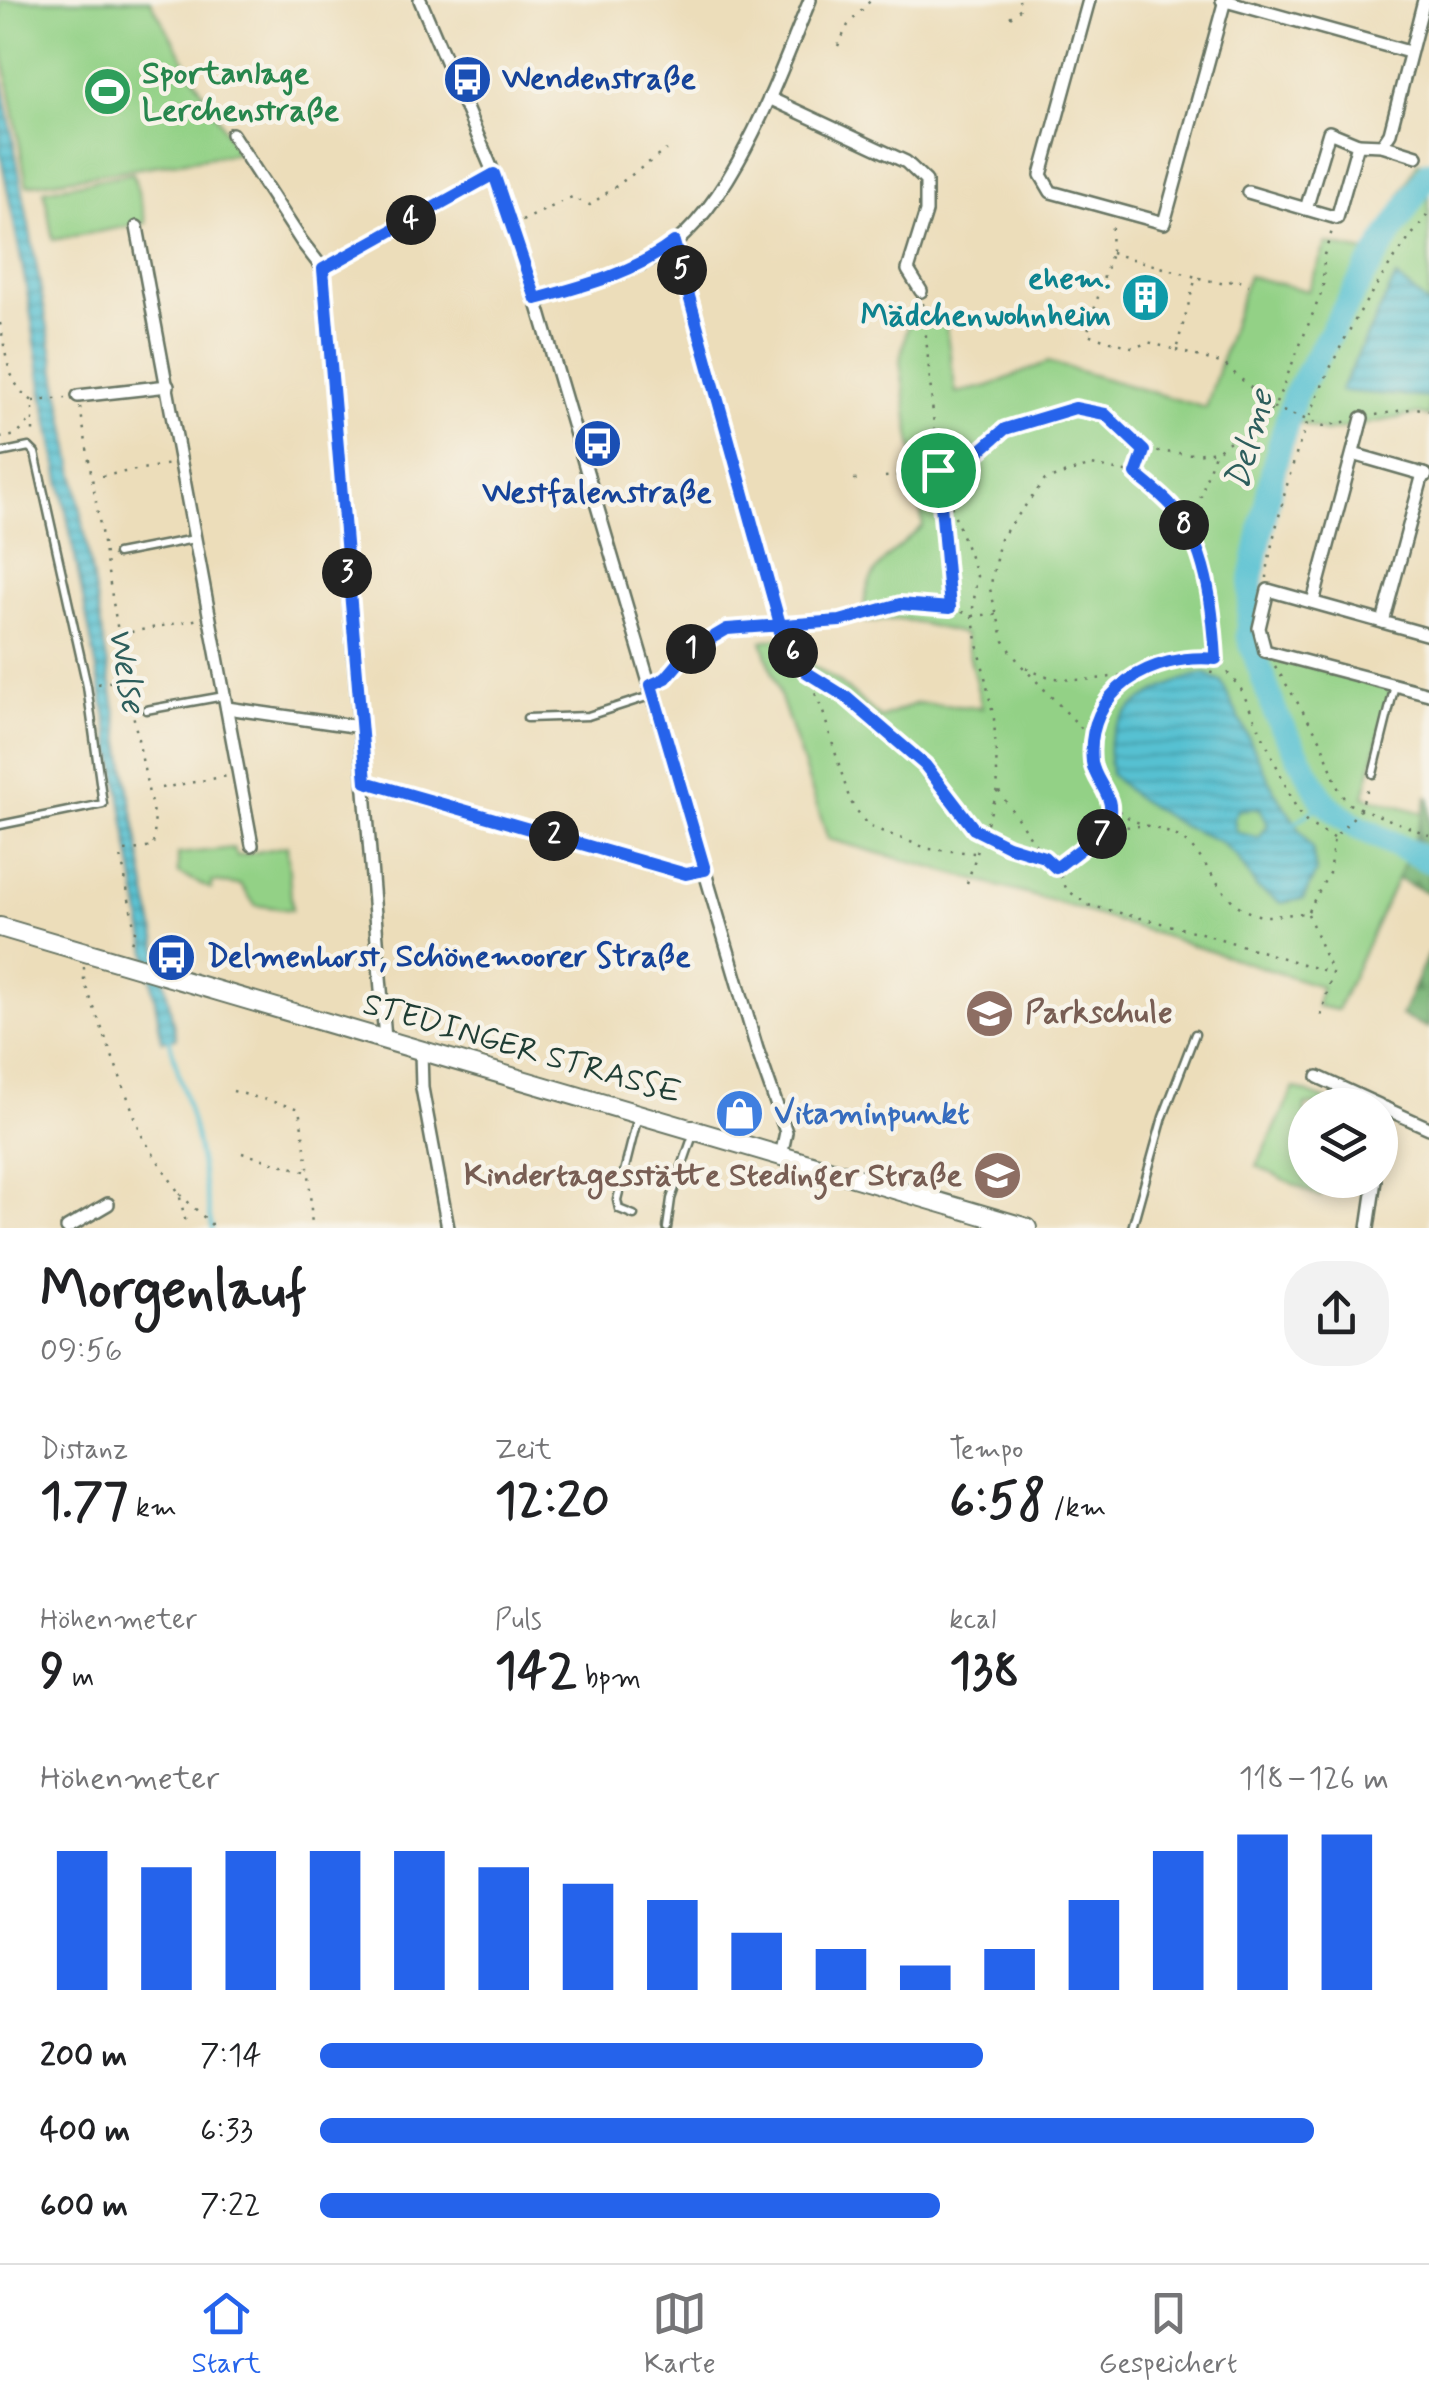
<!DOCTYPE html>
<html lang="de">
<meta charset="utf-8">
<style>
body{margin:0;font-family:Mynerve,sans-serif;background:#f2f2f2;color:#202124;height:100vh;display:flex;flex-direction:column;font-size:38px;white-space:nowrap}
*{box-sizing:border-box;margin:0}
p{font-size:32px;color:#757577}
.icon{flex:none;width:55px;height:55px;fill:none;stroke:currentColor;stroke-width:2;stroke-linecap:round;stroke-linejoin:round}
.map{position:relative;height:1228px;overflow:hidden}
.sheet{display:flex;flex-direction:column;background:#fff;flex:1}
.sheet>*{flex:none}
.buttons{position:absolute;left:1288px;top:1088px;display:grid;gap:20px}
.buttons a{display:grid;place-items:center;width:110px;height:110px;border-radius:50%;background:#fff;box-shadow:0 5px 15px #0003;font-size:50px}
.pin{position:absolute;display:grid;place-items:center;width:85px;height:85px;color:#fff;margin:-42px;border:5px solid #fff;border-radius:50%;box-shadow:0 2px 10px #0007}
.km{position:absolute;width:50px;height:50px;margin:-25px;border-radius:50%;background:#222;color:#fff;font-size:28px;line-height:50px;text-align:center}
.round{display:grid;place-items:center;flex:none;width:105px;height:105px;border-radius:40px;background:#f2f2f2}
.summary{display:flex;align-items:center;justify-content:space-between;height:170px;padding:0 40px}
h1{font-size:55px;font-weight:700;line-height:75px}
.metrics{display:grid;grid-template-columns:repeat(3,1fr);gap:15px;height:170px;padding:10px 40px}
.metrics div{display:grid;align-content:center}
.metrics b{font-size:50px;font-weight:700}
.metrics small{font-size:28px;font-weight:400}
.metrics p{font-size:28px}
.chart{height:280px;padding:20px 40px}
.chart p{display:flex;justify-content:space-between}
.chart svg{width:100%;height:180px;margin-top:10px;stroke:#2563eb;stroke-width:6}
ul{padding:0 40px;list-style:none;font-size:32px}
li{display:grid;grid-template-columns:160px 120px 1fr;align-items:center;height:75px}
li i{height:25px;border-radius:12px;background:#2563eb}
.tabs{display:flex;justify-content:space-around;align-items:center;height:140px;border-top:2px solid #e0e0e0;background:#fff;font-size:28px;color:#757577}
.tabs a{display:grid;justify-items:center;gap:5px}
.tabs .selected{color:#2563eb}
.map>svg:first-child{display:block}
.forest{fill:url(#forest-firs);stroke:#4a7854;stroke-width:2.5}
.park{fill:#93d186;stroke:#59875d;stroke-width:2.5}
.water{fill:url(#water-rules);stroke:#3a7f83;stroke-width:2.5;fill-rule:evenodd}
.lines{fill:none;stroke-linecap:round;stroke-linejoin:round}
.stream{stroke:#56c1d2;stroke-width:4}
.river{stroke:#56c1d2;stroke-width:25}
.service-casing{stroke:#677563;stroke-width:11}
.minor-casing{stroke:#677563;stroke-width:16}
.secondary-casing{stroke:#677563;stroke-width:22}
.path{stroke:#677563;stroke-width:2.5;stroke-dasharray:2.5 8;stroke-linecap:butt}
.service{stroke:#fff;stroke-width:6}
.minor{stroke:#fff;stroke-width:11}
.secondary{stroke:#fff;stroke-width:18}
.route-casing{stroke:#fff;stroke-width:20}
.route{stroke:#2563eb;stroke-width:12}
.labels{text-anchor:middle;dominant-baseline:central;stroke-width:9;stroke-linejoin:round;paint-order:stroke}
.leisure-label{font-size:32px;font-weight:bold;fill:#27864d;stroke:#f7f3e8;text-anchor:start}
.transit-label{font-size:32px;font-weight:bold;fill:#164399;stroke:#f7f3e8;text-anchor:start}
.culture-label{font-size:32px;font-weight:bold;fill:#0d838f;stroke:#f7f3e8;text-anchor:end}
.education-label{font-size:32px;font-weight:bold;fill:#785e54;stroke:#f7f3e8;text-anchor:start}
.street-label{font-size:32px;fill:#1f3d34;stroke:#f7f3e8}
.shop-label{font-size:32px;font-weight:bold;fill:#366cbe;stroke:#f7f3e8;text-anchor:start}
.water-label{font-size:35px;font-style:italic;fill:#2d5e5c;stroke:#f7f3e8}
</style>
<div class="map">
<svg width="1429" height="1228" viewBox="0 0 1429 1228">
<defs>
<pattern id="forest-firs" width="22" height="20" patternUnits="userSpaceOnUse" patternTransform="scale(2.5)"><rect width="22" height="20" fill="#76b373"/><path d="M5 1l3.5 6h-7zM16 11l3.5 6h-7z" fill="#60935f"/></pattern>
<pattern id="water-rules" width="6" height="5" patternUnits="userSpaceOnUse" patternTransform="scale(2.5)"><rect width="6" height="5" fill="#56c1d2"/><path d="M0 2.5h6" fill="none" stroke="#479eab"/></pattern>
</defs>
<rect width="100%" height="100%" fill="#f7f3e8"/>
<filter id="ink" filterUnits="userSpaceOnUse"><feTurbulence type="fractalNoise" baseFrequency=".01" numOctaves="2"/><feDisplacementMap in="SourceGraphic" scale="20" xChannelSelector="R" yChannelSelector="G"/><feConvolveMatrix kernelMatrix="1 2 1 2 8 2 1 2 1" color-interpolation-filters="sRGB"/></filter>
<filter id="wash" filterUnits="userSpaceOnUse"><feTurbulence type="fractalNoise" baseFrequency=".0048" numOctaves="4" result="noise"/><feDisplacementMap in="SourceGraphic" scale="40" xChannelSelector="R" yChannelSelector="G"/><feGaussianBlur stdDeviation="2.25" result="paint"/><feColorMatrix in="noise" values="0 0 0 0 0 0 0 0 0 0 0 0 0 0 0 0 0 1.4 0 .05"/><feComposite in="paint" operator="in"/></filter>
<g filter="url(#wash)">
<rect width="100%" height="100%" fill="#ecddba"/>
<!-- forest -->
<g class="forest">
<path d="M1427,797L1429,798V893L1397,879L1417,837Z"/>
<path d="M1429,952V1028L1401,1016Z"/>
</g>
<!-- park -->
<g class="park">
<path d="M0,0H150L238,153L27,185L0,38Z"/>
<path d="M1418,162L1429,170V417L1419,414L1325,432L1298,422L1276,502L1260,581L1255,628L1263,653L1392,688L1364,796L1423,813L1411,848L1337,1010L1317,1006L1320,986L1066,905L828,839L762,641L792,635L812,665L839,682L881,718L917,703L982,708L964,634L902,619L866,622C856,575 893,553 923,526L900,361L912,307L945,322L956,393L989,386L1048,362L1206,408L1248,276L1308,291L1326,244L1370,253Z"/>
<path d="M133,173L146,223L53,240L44,190Z"/>
<path d="M287,846L292,910L255,905L241,885L212,882L211,889L178,873V854L233,848L237,856Z"/>
<path d="M1294,1088L1341,1105H1305V1180H1330L1320,1197L1257,1166Z"/>
</g>
<!-- water -->
<g class="water">
<path d="M0,68L72,459L147,893L176,1038L162,1041L114,758L43,392L27,290L0,151Z"/>
<path d="M1396,277L1429,306V398L1340,391Z"/>
<path d="M1204,673L1221,681L1275,792L1312,848L1316,872L1303,899L1281,903L1257,888L1237,857L1219,841L1182,826L1135,797L1111,775C1110,765 1107,752 1109,743C1120,702 1168,684 1204,673ZM1260,808L1268,825L1259,838L1236,832L1234,818L1238,810Z"/>
</g>
<g class="lines">
<!-- stream -->
<g class="stream">
<path d="M1294,824L1324,802"/>
<path d="M169,1038L195,1134L212,1228"/>
</g>
<!-- river -->
<path class="river" d="M1429,172L1361,280L1295,394L1274,466L1252,577L1248,634L1276,715L1324,802L1352,824L1429,861"/>
</g>
</g>
<g filter="url(#ink)">
<g class="lines">
<defs>
<g id="service">
<path d="M0,453L29,447L35,453L87,686L103,804L0,825"/>
<path d="M117,554L194,539"/>
<path d="M146,710L224,696"/>
<path d="M527,718L588,716L653,695"/>
<path d="M1373,774L1395,685"/>
<path d="M634,1215L619,1209L617,1200L638,1116"/>
<path d="M667,1228L671,1199L694,1132"/>
<path d="M1132,1228L1163,1117L1195,1034"/>
</g>
<g id="minor">
<path d="M420,0L494,174L536,299L757,1049L786,1132L781,1156"/>
<path d="M1089,0L1041,175L1051,192L1164,223L1225,0"/>
<path d="M1222,0L1409,52"/>
<path d="M769,98L906,162L926,181V212L908,270L921,291"/>
<path d="M232,134L302,242L323,269L385,1039"/>
<path d="M1382,145L1390,133L1424,0"/>
<path d="M1248,192L1337,218L1358,144L1382,145L1417,156"/>
<path d="M1306,209L1329,132L1358,144"/>
<path d="M137,227L252,845"/>
<path d="M674,243L780,623"/>
<path d="M323,269L494,174"/>
<path d="M536,299C575,288 615,278 652,259C730,217 777,79 810,0"/>
<path d="M78,396L168,386"/>
<path d="M1353,454L1426,475"/>
<path d="M1313,602L1362,418"/>
<path d="M1383,622L1423,474"/>
<path d="M1429,635L1268,590L1259,628L1265,651L1429,694"/>
<path d="M227,708L360,727"/>
<path d="M366,782L686,874L705,871"/>
<path d="M421,1051L422,1088L448,1228"/>
<path d="M1318,1077L1379,1105"/>
<path d="M1380,1106L1429,1128"/>
<path d="M1380,1145L1385,1108"/>
<path d="M67,1228L108,1204"/>
<path d="M1368,1228L1375,1180"/>
</g>
<path id="secondary" d="M0,927L1027,1228"/>
</defs>
<!-- service casing -->
<use href="#service" class="service-casing"/>
<!-- minor casing -->
<use href="#minor" class="minor-casing"/>
<!-- secondary casing -->
<use href="#secondary" class="secondary-casing"/>
<!-- path -->
<g class="path">
<path d="M1010,17L1021,8L1019,0"/>
<path d="M838,46L848,25L871,0"/>
<path d="M522,221L572,197L590,205L666,150"/>
<path d="M1111,251L1112,224"/>
<path d="M1111,253L1196,277L1176,350L1148,342L1135,348L1087,334Z"/>
<path d="M1199,278L1225,284L1235,279L1249,285"/>
<path d="M923,303L938,470"/>
<path d="M0,323C6,351 6,385 33,401V435"/>
<path d="M1176,350L1224,364L1274,408L1324,426L1349,421"/>
<path d="M33,401L66,398"/>
<path d="M80,407L126,679L155,824L153,847L125,851L121,856L135,931L129,949"/>
<path d="M1376,415L1415,408L1429,410"/>
<path d="M0,438L17,435L31,419"/>
<path d="M1136,472L1144,452"/>
<path d="M102,476L170,464"/>
<path d="M885,477L936,471"/>
<path d="M854,480L862,479"/>
<path d="M1267,578C1268,552 1278,523 1284,496C1313,387 1358,301 1429,213"/>
<path d="M952,608L972,616L994,719L998,790L1044,857L1057,869L1067,890L1088,905L1201,933L1332,973"/>
<path d="M996,614L972,616L977,576L938,470H958L1005,429L1075,408L1105,414L1144,451L1195,454L1217,451L1274,408L1323,289L1324,255L1332,231"/>
<path d="M792,623L841,621L900,604L950,608L938,478"/>
<path d="M131,632L199,619"/>
<path d="M781,635L806,673L846,697L925,765L975,829L1007,847L1043,856"/>
<path d="M1275,666L1320,739L1340,793L1349,804L1429,835"/>
<path d="M1026,668C1060,686 1096,680 1134,673"/>
<path d="M807,674L823,712L850,801L868,826L929,849L975,853"/>
<path d="M1211,674C1223,632 1204,591 1198,550C1192,516 1204,482 1216,451"/>
<path d="M662,681C673,673 679,660 690,650C714,630 739,628 769,626"/>
<path d="M98,684L124,679"/>
<path d="M1089,736L1020,664L1004,641L990,589L1000,539L1045,480L1092,465L1135,474L1173,506L1197,547"/>
<path d="M161,788L228,776"/>
<path d="M1109,827L1110,805"/>
<path d="M1334,838L1307,823L1298,812L1241,689L1216,659C1194,657 1153,662 1134,674C1091,703 1079,758 1109,800C1131,831 1168,825 1187,843C1211,864 1221,903 1254,914C1268,919 1292,913 1307,913L1329,873L1334,838L1360,810L1369,785"/>
<path d="M1057,869L1108,828L1139,826"/>
<path d="M967,883L998,790"/>
<path d="M1308,914L1332,973L1320,1021"/>
<path d="M84,967V981L143,1138L179,1193L187,1228"/>
<path d="M233,1091L299,1109L309,1173L312,1228"/>
<path d="M242,1153L308,1172"/>
<path d="M180,1194L215,1228"/>
</g>
<!-- service -->
<use href="#service" class="service"/>
<!-- minor -->
<use href="#minor" class="minor"/>
<!-- secondary -->
<use href="#secondary" class="secondary"/>
</g>
</g>
<g class="lines" filter="url(#ink)">
<defs>
<path id="route" d="M938,470L950,608L900,604L840,621L727,629L688,652L666,678L651,685L705,870L686,874L366,782L323,269L494,174L536,299C584,286 634,273 674,242L780,624L775,625L806,672L846,697L925,765L974,829L1008,846L1044,857L1056,868L1108,828C1109,821 1111,812 1110,805C1108,790 1094,778 1092,762C1085,690 1151,653 1216,659C1213,608 1207,544 1171,505C1160,493 1147,484 1136,474L1144,451L1105,414L1075,408L1005,429L958,470H938"/>
</defs>
<!-- route casing -->
<use href="#route" class="route-casing"/>
<!-- route -->
<use href="#route" class="route"/>
</g>
<!-- icons -->
<defs>
<symbol id="bus-disc" viewBox="-11 -11 22 22"><circle r="9.5" fill="#1a4fb4" stroke="#f7f3e8"/><path d="M-5-6H5V4H4V6H2V4H-2V6H-4V4H-5ZM-3.5-4V0h7V-4ZM-3.5 1.2v1.5H-2V1.2ZM2 1.2v1.5H3.5V1.2Z" fill="#fff"/></symbol>
<symbol id="stadium-disc" viewBox="-11 -11 22 22"><circle r="9.5" fill="#2e9e5b" stroke="#f7f3e8"/><path d="M0-5a6.5 5 0 1 0 0 10a6.5 5 0 1 0 0-10ZM-3.5-1.8h7v3.6h-7Z" fill="#fff"/></symbol>
<symbol id="building-disc" viewBox="-11 -11 22 22"><circle r="9.5" fill="#0f9aa8" stroke="#f7f3e8"/><path d="M-4-6H4V6H1V3H-1V6H-4ZM-2.5-4.3h1.7v1.8h-1.7ZM.8-4.3h1.7v1.8H.8ZM-2.5-1h1.7V.8h-1.7ZM.8-1h1.7V.8H.8Z" fill="#fff"/></symbol>
<symbol id="school-disc" viewBox="-11 -11 22 22"><circle r="9.5" fill="#8d6e63" stroke="#f7f3e8"/><path d="M0-5L7-2L0 1L-7-2ZM-4 1L0 2.5L4 1V4Q0 6-4 4Z" fill="#fff"/></symbol>
<symbol id="shop-disc" viewBox="-11 -11 22 22"><circle r="9.5" fill="#3f7fe0" stroke="#f7f3e8"/><path d="M-5-2.5h2.3a2.7 3.5 0 0 1 5.4 0H5L5.5 6h-11ZM-1.5-2.5h3a1.5 2.3 0 0 0-3 0Z" fill="#fff"/></symbol>
</defs>
<g fill-rule="evenodd">
<use href="#bus-disc" x="440" y="52" width="55" height="55"/>
<use href="#stadium-disc" x="80" y="64" width="55" height="55"/>
<use href="#building-disc" x="1118" y="270" width="55" height="55"/>
<use href="#bus-disc" x="570" y="416" width="55" height="55"/>
<use href="#bus-disc" x="144" y="930" width="55" height="55"/>
<use href="#school-disc" x="962" y="986" width="55" height="55"/>
<use href="#shop-disc" x="712" y="1086" width="55" height="55"/>
<use href="#school-disc" x="970" y="1148" width="55" height="55"/>
</g>
<g class="labels">
<!-- leisure labels -->
<g class="leisure-label">
<text x="142" y="74">Sportanlage<tspan x="142" dy="37">Lerchenstraße</tspan></text>
</g>
<!-- transit labels -->
<g class="transit-label">
<text x="502" y="79">Wendenstraße</text>
<text x="597" y="493" text-anchor="middle">Westfalenstraße</text>
<text x="207" y="957">Delmenhorst, Schönemoorer Straße</text>
</g>
<!-- culture labels -->
<g class="culture-label">
<text x="1111" y="279">ehem.<tspan x="1111" dy="37">Mädchenwohnheim</tspan></text>
</g>
<!-- education labels -->
<g class="education-label">
<text x="1025" y="1013">Parkschule</text>
<text x="962" y="1176" text-anchor="end">Kindertagesstätte Stedinger Straße</text>
</g>
<!-- street labels -->
<g class="street-label">
<text transform="translate(522 1049) rotate(16)">STEDINGER STRASSE</text>
</g>
<!-- shop labels -->
<g class="shop-label">
<text x="774" y="1114">Vitaminpunkt</text>
</g>
<!-- water labels -->
<g class="water-label">
<text transform="translate(1250 440) rotate(-75)">Delme</text>
<text transform="translate(126 670) rotate(80)">Welse</text>
</g>
</g>
</svg>
<div class="buttons">
<a><svg class="icon" aria-label="layers" viewBox="0 0 24 24"><path d="M12 4l9 5-9 5-9-5zM3 14l9 5 9-5"/></svg></a>
</div>
<div class="pin" style="left:938px;top:470px;background:#1e9e55"><svg class="icon" aria-label="arrive" viewBox="0 0 24 24"><path d="M6 21V4h12l-3 4 3 4H6"/></svg></div>
<b class="km" style="left:691px;top:649px">1</b>
<b class="km" style="left:554px;top:836px">2</b>
<b class="km" style="left:347px;top:573px">3</b>
<b class="km" style="left:411px;top:220px">4</b>
<b class="km" style="left:682px;top:270px">5</b>
<b class="km" style="left:793px;top:653px">6</b>
<b class="km" style="left:1102px;top:834px">7</b>
<b class="km" style="left:1184px;top:525px">8</b>
</div>
<section class="sheet">
<div class="summary"><div><h1>Morgenlauf</h1><p>09:56</p></div><a class="round"><svg class="icon" aria-label="share" viewBox="0 0 24 24"><path d="M12 15V3M7 8l5-5 5 5M5 13v7h14v-7"/></svg></a></div>
<div class="metrics">
<div><p>Distanz</p><b>1.77<small> km</small></b></div>
<div><p>Zeit</p><b>12:20</b></div>
<div><p>Tempo</p><b>6:58<small> /km</small></b></div>
</div>
<div class="metrics">
<div><p>Höhenmeter</p><b>9<small> m</small></b></div>
<div><p>Puls</p><b>142<small> bpm</small></b></div>
<div><p>kcal</p><b>138</b></div>
</div>
<div class="chart"><p><span>Höhenmeter</span>118–126 m</p>
<svg viewBox="0 0 160 44" preserveAspectRatio="none"><path d="M5 44V10M15 44V14M25 44V10M35 44V10M45 44V10M55 44V14M65 44V18M75 44V22M85 44V30M95 44V34M105 44V38M115 44V34M125 44V22M135 44V10M145 44V6M155 44V6"/></svg>
</div>
<ul>
<li><b>200 m</b>7:14<i style="width:62%"></i></li>
<li><b>400 m</b>6:33<i style="width:93%"></i></li>
<li><b>600 m</b>7:22<i style="width:58%"></i></li>
</ul>
</section>
<nav class="tabs">
<a class="selected"><svg class="icon" aria-label="home" viewBox="0 0 24 24"><path d="M3 11l9-7 9 7M6 9v11h12V9"/></svg>Start</a>
<a><svg class="icon" aria-label="map" viewBox="0 0 24 24"><path d="M3 6l6-2 6 2 6-2v14l-6 2-6-2-6 2zM9 4v14M15 6v14"/></svg>Karte</a>
<a><svg class="icon" aria-label="saved" viewBox="0 0 24 24"><path d="M7 4h10v16l-5-4-5 4z"/></svg>Gespeichert</a>
</nav>
